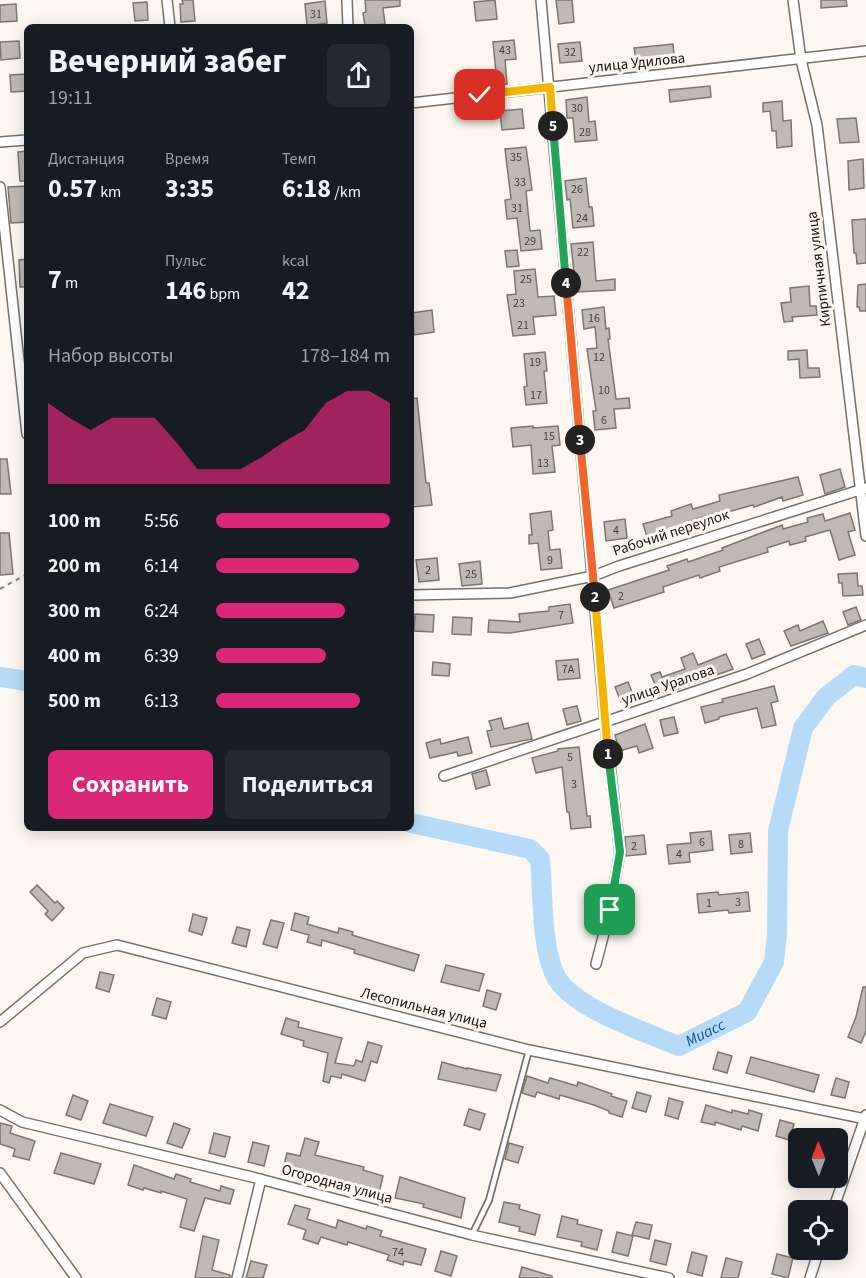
<!DOCTYPE html>
<html lang="ru">
<meta charset="utf-8">
<style>
body{margin:0;font-family:"Source Sans 3",sans-serif;background:#242831;color:#f1f3f6;height:100vh;display:flex;flex-direction:column;font-size:22px;white-space:nowrap}
*{box-sizing:border-box;margin:0}
p{font-size:20px;color:#9ea1a6}
.icon{flex:none;width:33px;height:33px;fill:none;stroke:currentColor;stroke-width:2;stroke-linecap:round;stroke-linejoin:round}
.map{position:relative;flex:1;overflow:hidden}
.drawer{position:absolute;left:24px;top:24px;width:390px;height:807px;display:flex;flex-direction:column;background:#171b24;border-radius:9px;box-shadow:0 3px 15px #0003}
.drawer>*{flex:none}
.needle{width:39px;rotate:359deg}
.fabs{position:absolute;left:788px;top:1128px;display:grid;gap:12px}
.fabs a{display:grid;place-items:center;width:60px;height:60px;border-radius:9px;background:#171b24;box-shadow:0 3px 15px #0003;font-size:30px}
.pin{position:absolute;display:grid;place-items:center;width:51px;height:51px;color:#fff;margin:-26px;border-radius:12px;box-shadow:0 3px 9px #0006}
.km{position:absolute;width:30px;height:30px;margin:-15px;border-radius:50%;background:#222;color:#fff;font-size:16px;line-height:30px;text-align:center}
.round{display:grid;place-items:center;flex:none;width:63px;height:63px;border-radius:9px;background:#242831}
.overview{display:flex;align-items:center;justify-content:space-between;height:102px;padding:0 24px}
h1{font-size:33px;font-weight:700;line-height:45px}
.figures{display:grid;grid-template-columns:repeat(3,1fr);gap:9px;height:102px;padding:6px 24px}
.figures div{display:grid;align-content:center}
.figures b{font-size:26px;font-weight:700}
.figures small{font-size:16px;font-weight:400}
.figures p{font-size:16px}
.chart{height:168px;padding:12px 24px}
.chart p{display:flex;justify-content:space-between}
.chart svg{width:100%;height:108px;margin-top:6px;fill:#db2777;opacity:.7}
.action{display:flex;gap:12px;margin-top:auto;padding:12px 24px}
.action a{flex:1;height:69px;border-radius:9px;background:#db2777;color:#fff;font-size:24px;font-weight:700;line-height:69px;text-align:center}
.action a+a{background:#242831;color:#f1f3f6}
ul{padding:0 24px;list-style:none;font-size:20px}
li{display:grid;grid-template-columns:96px 72px 1fr;align-items:center;height:45px}
li i{height:15px;border-radius:8px;background:#db2777}
.map>svg:first-child{display:block}
.lines{fill:none;stroke-linecap:round;stroke-linejoin:round}
.river{stroke:#b6dbf9;stroke-width:20}
.building{fill:#c0bab5;stroke:#7c7671;stroke-width:1.5}
.lane-casing{stroke:#74706b;stroke-width:8}
.street-casing{stroke:#74706b;stroke-width:12}
.path{stroke:#85837e;stroke-width:2;stroke-dasharray:4.5 4.5;stroke-linecap:butt}
.lane{stroke:#fff;stroke-width:4.5}
.street{stroke:#fff;stroke-width:9}
.split-1-casing{stroke:#fff;stroke-width:12}
.split-2-casing{stroke:#fff;stroke-width:12}
.split-3-casing{stroke:#fff;stroke-width:12}
.split-4-casing{stroke:#fff;stroke-width:12}
.split-5-casing{stroke:#fff;stroke-width:12}
.split-6-casing{stroke:#fff;stroke-width:12}
.split-1{stroke:#22a559;stroke-width:8}
.split-2{stroke:#f5b400;stroke-width:8}
.split-3{stroke:#f0652b;stroke-width:8}
.split-4{stroke:#f0652b;stroke-width:8}
.split-5{stroke:#22a559;stroke-width:8}
.split-6{stroke:#f5b400;stroke-width:8}
.labels{text-anchor:middle;dominant-baseline:central;stroke-width:6;stroke-linejoin:round;paint-order:stroke}
.number-label{font-size:12px;fill:#403e3b}
.street-label{font-size:15px;fill:#151412;stroke:#fcf8f1}
.water-label{font-size:16px;font-style:italic;fill:#0b5784;stroke:#fcf8f1}
</style>
<div class="map">
<svg width="866" height="1278" viewBox="0 0 866 1278">
<rect width="100%" height="100%" fill="#fcf8f1"/>
<g class="lines">
<!-- river -->
<g class="river">
<path d="M0,677L27,681"/>
<path id="s1" d="M411,823L530,849L540,859C543,892 541,949 556,977C573,1008 647,1033 679,1046L747,1012L774,962L777,933L778,831L803,728L826,697L854,675L866,678"/>
</g>
</g>
<!-- building -->
<g class="building">
<path d="M182,0H193L195,21L181,22L180,4H183Z"/>
<path d="M365,0H400V6L383,8L385,24L365,26L363,13L366,12Z"/>
<path d="M495,0L497,19L476,21L474,2Z"/>
<path d="M556,0H572L574,22L559,24Z"/>
<path d="M821,0H846L847,6L821,8Z"/>
<path d="M325,1L327,23L307,26L305,4Z"/>
<path d="M147,2L148,20L135,21L133,3Z"/>
<path d="M16,4L17,21L0,22V5Z"/>
<path d="M514,40L516,59L505,60L507,84L493,85L491,74L496,73L493,42Z"/>
<path d="M19,41L20,58L1,60L0,42Z"/>
<path d="M580,42L582,61L560,63L558,44Z"/>
<path d="M673,44L674,55L636,59L634,48Z"/>
<path d="M27,74V91L11,92L10,75Z"/>
<path d="M710,86L711,97L670,102L669,90Z"/>
<path d="M587,97L589,122L595,121L597,140L575,142L573,118H567L566,100Z"/>
<path d="M782,101L783,121L791,120L792,146L777,148L776,131H772L770,111L763,112V103Z"/>
<path d="M522,109L524,128L502,130L500,111Z"/>
<path d="M856,118L859,142L840,143L837,119Z"/>
<path d="M526,147L532,190L526,191L530,231L540,230L542,249L521,251L517,218L507,219L505,200L511,199L505,149Z"/>
<path d="M27,151V181H20L18,152Z"/>
<path d="M863,159L864,188L849,190L848,161Z"/>
<path d="M586,178L589,207H592L594,226L573,228L570,199L567,200L565,181Z"/>
<path d="M27,186V222L11,223L8,187Z"/>
<path d="M866,219V263L857,264L856,253H854L852,220Z"/>
<path d="M593,242L596,281L615,279V290L576,292L571,244Z"/>
<path d="M517,250L519,266L507,267L505,251Z"/>
<path d="M27,259V287H20L19,260Z"/>
<path d="M535,269L538,297L554,296L556,315L533,317L535,334L513,336L507,295L516,294L514,271Z"/>
<path d="M866,284V311H860L859,307H857L858,285Z"/>
<path d="M809,286L810,306H816L817,315L792,317L793,321L784,322L781,303L791,302L790,288Z"/>
<path d="M604,307L606,329L609,328L610,339H608L616,399L629,398L630,408L614,409L616,428L595,430L593,411H596L587,349L597,348L595,327L584,329L582,310Z"/>
<path d="M432,310L434,332L414,335L412,313Z"/>
<path d="M807,350L808,368H819L820,377L800,378L799,359L788,360V351Z"/>
<path d="M545,352L547,371H544L547,403L526,405L524,387L527,386L524,354Z"/>
<path d="M417,398L426,483H429L432,505L412,507L411,399Z"/>
<path d="M533,426V428L558,426L560,445L552,446L555,472L533,474L531,445L513,447L511,428Z"/>
<path d="M0,459H7L11,494H0Z"/>
<path d="M840,469L845,487L825,494L820,475Z"/>
<path d="M798,477L803,495L783,501L782,497L754,507L753,505L724,513L723,511L696,519L697,522L668,532L669,536L649,543L643,524L672,516L671,511L691,504L693,509L720,501L719,495Z"/>
<path d="M551,511L553,530L548,531L550,550L560,549L562,568L541,570L538,543L529,544V535H532L530,514Z"/>
<path d="M850,513L855,530L848,532L855,555L839,560L830,530L805,537L806,541L790,545L789,541L767,548L768,552L719,567L720,571L700,578L699,575L663,587L664,592L614,608L608,590L669,570L667,566L687,559L688,562L723,550L722,548L782,525L783,529L808,522L807,518L823,514L825,521Z"/>
<path d="M625,519L627,538L606,541L604,522Z"/>
<path d="M0,533H9L13,574L0,575Z"/>
<path d="M437,558L439,580L419,582L416,560Z"/>
<path d="M480,561L482,584L462,586L459,564Z"/>
<path d="M857,573L858,586H862L863,595L843,596L842,583H839L838,574Z"/>
<path d="M570,604L573,623L510,633L488,632L489,620L520,622L519,614L549,611V607Z"/>
<path d="M856,607L861,620L848,625L843,612Z"/>
<path d="M415,614L434,615L433,632L414,631Z"/>
<path d="M453,617L472,618L471,635L452,634Z"/>
<path d="M823,621L828,633L791,646L784,631L798,625L800,631Z"/>
<path d="M759,639L765,654L752,659L746,644Z"/>
<path d="M693,653L698,665L726,654L733,669L672,691L670,686L657,690L651,675L660,672L662,677L685,669L681,658Z"/>
<path d="M578,659L580,678L558,680L556,661Z"/>
<path d="M433,662L450,664L449,676L432,675Z"/>
<path d="M628,682L634,697L621,702L615,687Z"/>
<path d="M774,686L778,701L771,703L776,725L762,728L757,708L719,717V719L705,723L701,707L723,702L722,699Z"/>
<path d="M577,706L581,721L567,725L563,709Z"/>
<path d="M674,717L678,733L664,736L660,720Z"/>
<path d="M501,718L504,729L528,723L532,739L491,747L487,731L492,730L489,721Z"/>
<path d="M645,724L653,748L639,753L637,746L619,751L615,735Z"/>
<path d="M468,737L472,753L458,756L457,752L430,758L426,743L440,739L441,744Z"/>
<path d="M579,747L587,816H590L591,827L571,829L569,812H567L562,767L536,773L532,758L558,751V749Z"/>
<path d="M486,770L490,785L476,789L472,774Z"/>
<path d="M711,831L713,850L689,853L690,862L669,864L667,845L691,843L690,833Z"/>
<path d="M750,833L752,852L731,854L729,835Z"/>
<path d="M644,835L646,854L626,856L625,837Z"/>
<path d="M37,885L55,903L57,901L64,908L52,921L45,914L48,911L30,892Z"/>
<path d="M718,892L719,895L748,892L750,911L729,913L728,910L699,913L697,894Z"/>
<path d="M295,913L309,917L307,924L338,933L339,928L353,932L352,935L419,955L414,971L354,953L355,950L322,940L321,946L307,942L309,935L291,930Z"/>
<path d="M193,914L207,918L202,935L189,931Z"/>
<path d="M271,920L284,923L277,948L263,944Z"/>
<path d="M237,927L250,930L246,947L232,943Z"/>
<path d="M446,965L484,974L479,991L441,982Z"/>
<path d="M100,972L114,975L109,992L96,988Z"/>
<path d="M863,987H866V1031L861,1043L848,1037L856,1017Z"/>
<path d="M487,990L501,994L496,1010L483,1006Z"/>
<path d="M157,998L171,1002L166,1019L152,1015Z"/>
<path d="M286,1018L299,1022L298,1027L342,1038L335,1063L354,1066L356,1060L362,1062L368,1042L382,1046L377,1063L371,1061L365,1081L342,1074L341,1078L331,1076L329,1083L323,1081L328,1053L303,1046L304,1041L281,1034Z"/>
<path d="M718,1052L732,1056L727,1073L713,1069Z"/>
<path d="M751,1057L819,1075L814,1092L746,1073Z"/>
<path d="M442,1062L467,1069V1068L501,1075L496,1091L438,1079Z"/>
<path d="M527,1076L548,1083L550,1078L577,1086L578,1082L612,1094L611,1096L627,1101L622,1117L609,1113V1111L594,1105L560,1095L559,1099L537,1092L535,1097L522,1093Z"/>
<path d="M836,1078L849,1082L845,1098L831,1095Z"/>
<path d="M637,1092L651,1096L646,1112L632,1108Z"/>
<path d="M73,1095L88,1101L81,1120L66,1115Z"/>
<path d="M669,1098L683,1102L678,1119L665,1115Z"/>
<path d="M110,1104L153,1117L146,1136L103,1123Z"/>
<path d="M706,1105L732,1113V1110L748,1114L749,1110L762,1114L758,1131L742,1126L741,1130L715,1122V1125L701,1122Z"/>
<path d="M469,1109L485,1114L480,1130L464,1125Z"/>
<path d="M780,1120L794,1124L789,1140L776,1136Z"/>
<path d="M0,1123L12,1126L10,1133L35,1141L29,1160L13,1156L15,1149L0,1144Z"/>
<path d="M174,1123L190,1129L182,1148L167,1143Z"/>
<path d="M214,1133L230,1137L225,1157L209,1153Z"/>
<path d="M305,1138L319,1142L315,1155L364,1167L363,1170L383,1176L379,1193L299,1172L298,1177L282,1173L287,1153L300,1156Z"/>
<path d="M253,1142L269,1146L264,1166L248,1162Z"/>
<path d="M509,1143L523,1147L518,1163L505,1159Z"/>
<path d="M61,1153L101,1164L94,1184L54,1173Z"/>
<path d="M134,1165L174,1179L176,1174L191,1179L190,1182L220,1191L221,1186L234,1190L230,1204L205,1198L194,1231L180,1227L187,1199L161,1191V1193L144,1188L143,1190L128,1185Z"/>
<path d="M400,1177L465,1198L461,1218L423,1207L424,1204L395,1198Z"/>
<path d="M504,1202L520,1205L519,1209L540,1215L535,1235L519,1231L520,1227L499,1222Z"/>
<path d="M295,1205L310,1209L307,1219L336,1228L338,1220L366,1229L367,1226L382,1231L380,1236L426,1249L421,1265L404,1261L403,1265L387,1260L389,1255L348,1242L347,1245L321,1237L318,1244L303,1239L306,1230L288,1224Z"/>
<path d="M562,1216L578,1220L577,1224L602,1230L597,1250L581,1246L582,1242L557,1237Z"/>
<path d="M636,1222L652,1225L649,1239L632,1235Z"/>
<path d="M617,1232L633,1236L628,1256L612,1252Z"/>
<path d="M203,1236L219,1240L212,1270L230,1275V1278H195Z"/>
<path d="M655,1240L671,1244L666,1265L650,1261Z"/>
<path d="M441,1251L457,1256L451,1276L435,1271Z"/>
<path d="M692,1252L707,1256L702,1276L687,1272Z"/>
<path d="M777,1254L793,1258L788,1278L772,1274Z"/>
<path d="M726,1258L742,1262L738,1278H721Z"/>
<path d="M251,1261L267,1265L263,1278H246Z"/>
<path d="M522,1267L552,1276V1278H519Z"/>
</g>
<g class="lines">
<defs>
<path id="lane" d="M472,1235L489,1200L529,1050"/>
<g id="street">
<path d="M167,0L170,27"/>
<path d="M347,0L348,27"/>
<path d="M541,0L605,722L620,852L610,910L596,964"/>
<path d="M793,0L801,60L817,125L866,536"/>
<path d="M411,103L866,51"/>
<path d="M0,142L27,140"/>
<path d="M0,187L27,434"/>
<path d="M411,595L510,593L593,576L619,566L866,488"/>
<path d="M444,776L747,674L866,625"/>
<path d="M0,1022L83,953L117,945L529,1050L866,1119"/>
<path d="M0,1110L22,1122L256,1178L472,1235L669,1278"/>
<path d="M0,1173L76,1278"/>
<path d="M833,1210L866,1115"/>
<path d="M237,1278L261,1179"/>
<path d="M810,1278L819,1250"/>
</g>
</defs>
<!-- lane casing -->
<use href="#lane" class="lane-casing"/>
<!-- street casing -->
<use href="#street" class="street-casing"/>
<!-- path -->
<path class="path" d="M0,589L27,574"/>
<!-- lane -->
<use href="#lane" class="lane"/>
<!-- street -->
<use href="#street" class="street"/>
</g>
<g class="lines">
<defs>
<path id="split-1" d="M608,754L620,852L610,910"/>
<path id="split-2" d="M595,597L608,754"/>
<path id="split-3" d="M580,440L595,597"/>
<path id="split-4" d="M566,283L580,440"/>
<path id="split-5" d="M553,126L566,283"/>
<path id="split-6" d="M480,95L550,87L553,126"/>
</defs>
<!-- split-1 casing -->
<use href="#split-1" class="split-1-casing"/>
<!-- split-2 casing -->
<use href="#split-2" class="split-2-casing"/>
<!-- split-3 casing -->
<use href="#split-3" class="split-3-casing"/>
<!-- split-4 casing -->
<use href="#split-4" class="split-4-casing"/>
<!-- split-5 casing -->
<use href="#split-5" class="split-5-casing"/>
<!-- split-6 casing -->
<use href="#split-6" class="split-6-casing"/>
<!-- split-1 -->
<use href="#split-1" class="split-1"/>
<!-- split-2 -->
<use href="#split-2" class="split-2"/>
<!-- split-3 -->
<use href="#split-3" class="split-3"/>
<!-- split-4 -->
<use href="#split-4" class="split-4"/>
<!-- split-5 -->
<use href="#split-5" class="split-5"/>
<!-- split-6 -->
<use href="#split-6" class="split-6"/>
</g>
<g class="labels">
<!-- number labels -->
<g class="number-label">
<text x="316" y="14">31</text>
<text x="505" y="50">43</text>
<text x="570" y="52">32</text>
<text x="577" y="108">30</text>
<text x="585" y="132">28</text>
<text x="516" y="157">35</text>
<text x="520" y="182">33</text>
<text x="577" y="189">26</text>
<text x="517" y="208">31</text>
<text x="582" y="218">24</text>
<text x="530" y="241">29</text>
<text x="583" y="252">22</text>
<text x="526" y="279">25</text>
<text x="519" y="303">23</text>
<text x="594" y="318">16</text>
<text x="523" y="325">21</text>
<text x="599" y="357">12</text>
<text x="535" y="362">19</text>
<text x="604" y="390">10</text>
<text x="536" y="395">17</text>
<text x="604" y="420">6</text>
<text x="549" y="436">15</text>
<text x="543" y="463">13</text>
<text x="616" y="530">4</text>
<text x="550" y="560">9</text>
<text x="428" y="570">2</text>
<text x="471" y="574">25</text>
<text x="621" y="596">2</text>
<text x="561" y="615">7</text>
<text x="568" y="669">7А</text>
<text x="570" y="757">5</text>
<text x="574" y="784">3</text>
<text x="702" y="842">6</text>
<text x="741" y="844">8</text>
<text x="634" y="846">2</text>
<text x="679" y="854">4</text>
<text x="738" y="902">3</text>
<text x="709" y="903">1</text>
<text x="398" y="1252">74</text>
</g>
<!-- street labels -->
<g class="street-label">
<text transform="translate(637 63) rotate(-6)">улица Удилова</text>
<text transform="translate(819 269) rotate(-97)">Кирпичная улица</text>
<text transform="translate(671 533) rotate(-18)">Рабочий переулок</text>
<text transform="translate(668 685) rotate(-19)">улица Уралова</text>
<text transform="translate(424 1008) rotate(14)">Лесопильная улица</text>
<text transform="translate(337 1184) rotate(15)">Огородная улица</text>
</g>
<!-- water labels -->
<g class="water-label">
<text stroke="none"><textPath href="#s1" startOffset="428">Миасс</textPath></text>
</g>
</g>
</svg>
<div class="fabs">
<a><svg class="needle" viewBox="-14 -14 28 28"><path d="M0-13l5 13h-10z" fill="#e53935"/><path d="M0 13l5-13h-10z" fill="#9ea1a6"/></svg></a>
<a><svg class="icon" aria-label="locate" viewBox="0 0 24 24"><circle cx="12" cy="12" r="6"/><path d="M12 2v4M12 18v4M2 12h4M18 12h4"/></svg></a>
</div>
<div class="pin" style="left:610px;top:910px;background:#1e9e55"><svg class="icon" aria-label="arrive" viewBox="0 0 24 24"><path d="M6 21V4h12l-3 4 3 4H6"/></svg></div>
<div class="pin" style="left:480px;top:95px;background:#d93025"><svg class="icon" aria-label="check" viewBox="0 0 24 24"><path d="M5 12l5 5 9-10"/></svg></div>
<b class="km" style="left:608px;top:754px">1</b>
<b class="km" style="left:595px;top:597px">2</b>
<b class="km" style="left:580px;top:440px">3</b>
<b class="km" style="left:566px;top:283px">4</b>
<b class="km" style="left:553px;top:126px">5</b>
<section class="drawer">
<div class="overview"><div><h1>Вечерний забег</h1><p>19:11</p></div><a class="round"><svg class="icon" aria-label="share" viewBox="0 0 24 24"><path d="M12 15V3M7 8l5-5 5 5M5 13v7h14v-7"/></svg></a></div>
<div class="figures">
<div><p>Дистанция</p><b>0.57<small> km</small></b></div>
<div><p>Время</p><b>3:35</b></div>
<div><p>Темп</p><b>6:18<small> /km</small></b></div>
</div>
<div class="figures">
<div><b>7<small> m</small></b></div>
<div><p>Пульс</p><b>146<small> bpm</small></b></div>
<div><p>kcal</p><b>42</b></div>
</div>
<div class="chart"><p><span>Набор высоты</span>178–184 m</p>
<svg viewBox="0 0 160 44" preserveAspectRatio="none"><path d="M0 44V11L10 17L20 22L30 17L40 17L50 17L60 27L70 38L80 38L90 38L100 33L110 27L120 22L130 11L140 6L150 6L160 11V44z"/></svg>
</div>
<ul>
<li><b>100 m</b>5:56<i style="width:100%"></i></li>
<li><b>200 m</b>6:14<i style="width:82%"></i></li>
<li><b>300 m</b>6:24<i style="width:74%"></i></li>
<li><b>400 m</b>6:39<i style="width:63%"></i></li>
<li><b>500 m</b>6:13<i style="width:83%"></i></li>
</ul>
<div class="action"><a>Сохранить</a><a>Поделиться</a></div>
</section>
</div>
